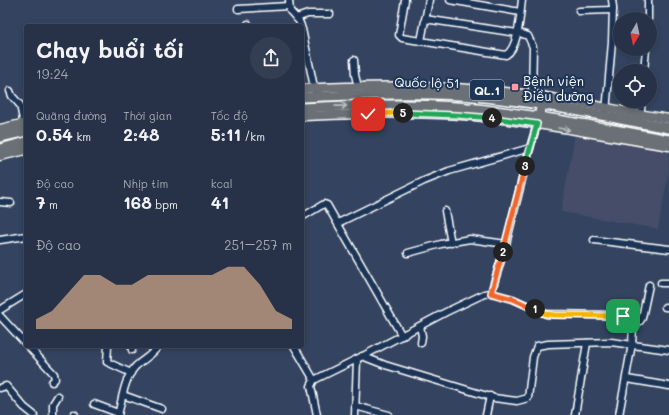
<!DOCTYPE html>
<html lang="vi">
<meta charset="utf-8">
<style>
body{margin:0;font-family:Mali,sans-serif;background:#333e52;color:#f1f3f6;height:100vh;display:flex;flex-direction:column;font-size:15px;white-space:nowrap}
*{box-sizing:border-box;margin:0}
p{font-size:13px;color:#a4aab4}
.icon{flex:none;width:22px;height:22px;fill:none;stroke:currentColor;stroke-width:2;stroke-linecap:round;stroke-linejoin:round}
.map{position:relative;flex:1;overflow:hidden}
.details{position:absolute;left:24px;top:24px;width:280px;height:324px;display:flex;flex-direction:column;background:#273248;border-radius:4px;box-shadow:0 2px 6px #0003,0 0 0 1px #434d60}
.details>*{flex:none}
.needle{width:26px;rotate:189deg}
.fabs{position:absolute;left:613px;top:12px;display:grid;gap:8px}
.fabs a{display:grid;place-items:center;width:44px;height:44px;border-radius:50%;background:#273248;box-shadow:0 2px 6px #0003,0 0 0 1px #434d60;font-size:20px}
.pin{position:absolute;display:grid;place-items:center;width:34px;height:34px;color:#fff;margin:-17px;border-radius:8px;box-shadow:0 2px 6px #0006}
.km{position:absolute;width:20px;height:20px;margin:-10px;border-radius:50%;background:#222;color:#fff;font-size:11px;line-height:20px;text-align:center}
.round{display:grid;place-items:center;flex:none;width:42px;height:42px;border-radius:21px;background:#333e52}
.head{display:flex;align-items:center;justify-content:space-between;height:68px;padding:0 12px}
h1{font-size:22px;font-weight:700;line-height:30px}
.figures{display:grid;grid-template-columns:repeat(3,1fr);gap:6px;height:68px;padding:4px 12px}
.figures div{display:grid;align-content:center}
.figures b{font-size:17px;font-weight:700}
.figures small{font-size:11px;font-weight:400}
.figures p{font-size:11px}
.chart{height:112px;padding:8px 12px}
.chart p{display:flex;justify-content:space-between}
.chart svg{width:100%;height:72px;margin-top:4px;fill:#d6ab8b;opacity:.7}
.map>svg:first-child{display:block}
.built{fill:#444d67}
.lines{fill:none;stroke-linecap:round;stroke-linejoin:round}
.minor-casing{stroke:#fff;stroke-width:9}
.major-casing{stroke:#fff;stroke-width:11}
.highway-casing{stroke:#fff;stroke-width:12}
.minor{stroke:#1d3557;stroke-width:6}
.major{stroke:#6a7074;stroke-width:8}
.highway{stroke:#6a7074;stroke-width:9}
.oneway{stroke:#bcbfc0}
.split-1-casing{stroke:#fff;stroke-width:8}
.split-2-casing{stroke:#fff;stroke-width:8}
.split-3-casing{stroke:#fff;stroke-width:8}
.split-4-casing{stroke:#fff;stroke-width:8}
.split-5-casing{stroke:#fff;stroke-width:8}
.split-6-casing{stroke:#fff;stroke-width:8}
.split-1{stroke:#f5b400;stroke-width:5}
.split-2{stroke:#f0652b;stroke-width:5}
.split-3{stroke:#f0652b;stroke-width:5}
.split-4{stroke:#22a559;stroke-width:5}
.split-5{stroke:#22a559;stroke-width:5}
.split-6{stroke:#f5b400;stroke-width:5}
.poi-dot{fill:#ff9aa2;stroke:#1d3557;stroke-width:1.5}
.labels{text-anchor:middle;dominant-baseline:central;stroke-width:4;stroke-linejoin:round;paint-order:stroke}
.shield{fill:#1d3557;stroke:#bbc2cd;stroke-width:1}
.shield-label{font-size:12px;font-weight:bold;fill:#fff}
.poi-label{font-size:13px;fill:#fff;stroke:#1d3557;text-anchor:start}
.street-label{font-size:13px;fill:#fff;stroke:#1d3557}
</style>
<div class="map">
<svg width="669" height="415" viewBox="0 0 669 415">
<rect width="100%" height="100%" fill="#344360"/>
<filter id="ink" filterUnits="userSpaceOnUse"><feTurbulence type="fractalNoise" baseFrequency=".025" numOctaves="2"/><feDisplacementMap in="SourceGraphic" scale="8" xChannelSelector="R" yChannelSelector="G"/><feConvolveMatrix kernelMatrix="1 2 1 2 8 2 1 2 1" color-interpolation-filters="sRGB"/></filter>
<g filter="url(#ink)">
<!-- built -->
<path class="built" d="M575,134L669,150V171L658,229L561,212Z"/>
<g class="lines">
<defs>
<g id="minor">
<path d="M289,0L290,11L299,21L301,26"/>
<path d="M405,0L399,35L402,38L506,55C519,47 520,14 522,0"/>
<path d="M450,0L520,12"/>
<path d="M238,9L289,6"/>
<path d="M579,11L613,10"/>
<path d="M296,18L308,14H330"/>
<path d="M425,19L517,33"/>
<path d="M648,19V0"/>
<path d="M248,24V26"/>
<path d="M302,29L315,92"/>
<path d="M517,32L528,36L533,47L532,95"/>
<path d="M421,41L429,0"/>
<path d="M354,60L355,75L358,87"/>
<path d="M644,71L646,49"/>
<path d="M10,91L12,96L20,105L24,124"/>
<path d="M606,112L612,42L613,7L612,0"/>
<path d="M640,117L642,101"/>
<path d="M0,202L11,203"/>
<path d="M445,211L451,243"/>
<path d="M302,217L324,204L327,205L402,336"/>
<path d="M338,223L424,181L449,171L530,148"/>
<path d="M0,240L26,236"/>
<path d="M594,240L669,249"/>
<path d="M408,253L441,244L470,239L506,244"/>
<path d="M661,283H669"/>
<path d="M491,293L506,244L530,148L537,124"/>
<path d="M665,307H669"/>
<path d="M0,310L26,294"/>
<path d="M0,316L26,344"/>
<path d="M633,324L640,321L642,318L649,285"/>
<path d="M420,326L422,336L421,343"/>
<path d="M28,346L54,374L55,379L52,382"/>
<path d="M108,346L107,362L131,373"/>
<path d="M132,346V350"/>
<path d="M294,346L314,380"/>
<path d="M362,356L385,365L494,398L517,401L528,398L533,357L537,346L548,344L611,342L669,350"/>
<path d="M627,379L669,386"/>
<path d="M0,388L6,386L24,407L34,415"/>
<path d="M123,395L162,409"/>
<path d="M94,404L118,413"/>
<path d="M355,406L389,415"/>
<path d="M74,414L75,415"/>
<path d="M53,415V404L58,396"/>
<path d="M118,415C122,400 124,379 135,367C142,360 153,355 158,346"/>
<path d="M317,415L311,386L314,380L365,355L446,312L484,294L491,293L513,299L546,314L613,315L630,318L633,321V327L632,344L619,415"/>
<path d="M355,415L357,359"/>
<path d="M486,415L490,396"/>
<path d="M575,415L587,343"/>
</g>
<g id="major">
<path d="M302,89C379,85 456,85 532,95C578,101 623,112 669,119"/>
<path d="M302,116C360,114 417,111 474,116C540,122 605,136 669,146"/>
<path d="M0,129L26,123"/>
<path d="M0,156L26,150"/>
</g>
<g id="highway">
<path d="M302,97C363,95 423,91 484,97C546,103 608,117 669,128"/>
<path d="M302,108C353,105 406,103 456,107C528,113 598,127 669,140"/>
<path d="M537,124L544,97"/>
<path d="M0,137L26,131"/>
<path d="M0,149L26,142"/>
</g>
</defs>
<!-- minor casing -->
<use href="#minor" class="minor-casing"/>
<!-- major casing -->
<use href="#major" class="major-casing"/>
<!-- highway casing -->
<use href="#highway" class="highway-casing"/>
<!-- minor -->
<use href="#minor" class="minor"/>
<!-- major -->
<use href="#major" class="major"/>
<!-- highway -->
<use href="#highway" class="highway"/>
</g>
<!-- one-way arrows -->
<defs><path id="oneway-shaft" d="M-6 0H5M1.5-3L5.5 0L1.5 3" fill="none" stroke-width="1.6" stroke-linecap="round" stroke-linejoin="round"/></defs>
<g class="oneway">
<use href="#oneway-shaft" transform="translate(341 106) rotate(-1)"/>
<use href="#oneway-shaft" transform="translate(564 129) rotate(10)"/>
</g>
</g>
<g class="lines" filter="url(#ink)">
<defs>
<path id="split-1" d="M535,309L546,314L554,315L623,316"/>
<path id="split-2" d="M503,252L491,293L513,299L535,309"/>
<path id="split-3" d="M503,252L525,166"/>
<path id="split-4" d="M492,118L537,124L525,166"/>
<path id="split-5" d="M403,113L457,115L492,118"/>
<path id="split-6" d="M368,114L403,113"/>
</defs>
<!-- split-1 casing -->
<use href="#split-1" class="split-1-casing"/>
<!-- split-2 casing -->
<use href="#split-2" class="split-2-casing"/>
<!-- split-3 casing -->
<use href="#split-3" class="split-3-casing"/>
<!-- split-4 casing -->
<use href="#split-4" class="split-4-casing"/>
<!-- split-5 casing -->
<use href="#split-5" class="split-5-casing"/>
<!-- split-6 casing -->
<use href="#split-6" class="split-6-casing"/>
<!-- split-1 -->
<use href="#split-1" class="split-1"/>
<!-- split-2 -->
<use href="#split-2" class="split-2"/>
<!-- split-3 -->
<use href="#split-3" class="split-3"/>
<!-- split-4 -->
<use href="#split-4" class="split-4"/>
<!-- split-5 -->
<use href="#split-5" class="split-5"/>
<!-- split-6 -->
<use href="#split-6" class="split-6"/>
</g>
<!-- markers -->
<rect class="poi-dot" x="511" y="83" width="8" height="8" rx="2"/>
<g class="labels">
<!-- shield labels -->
<rect class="shield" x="470" y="80" width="34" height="20" rx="3"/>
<g class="shield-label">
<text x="487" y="90">QL.1</text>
</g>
<!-- poi labels -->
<g class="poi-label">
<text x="523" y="80">Bệnh viện<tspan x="523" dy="15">Điều dưỡng</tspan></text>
</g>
<!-- street labels -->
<g class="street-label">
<text transform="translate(427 82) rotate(1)">Quốc lộ 51</text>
</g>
</g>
</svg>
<div class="fabs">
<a><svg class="needle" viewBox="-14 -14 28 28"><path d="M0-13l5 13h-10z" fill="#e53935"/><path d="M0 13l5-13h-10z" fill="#a4aab4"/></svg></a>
<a><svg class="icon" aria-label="locate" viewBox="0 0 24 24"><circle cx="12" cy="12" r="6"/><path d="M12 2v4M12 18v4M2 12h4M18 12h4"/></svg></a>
</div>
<div class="pin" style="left:623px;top:316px;background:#1e9e55"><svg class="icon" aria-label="arrive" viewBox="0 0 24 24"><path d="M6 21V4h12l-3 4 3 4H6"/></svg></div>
<div class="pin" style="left:368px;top:114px;background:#d93025"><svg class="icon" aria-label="check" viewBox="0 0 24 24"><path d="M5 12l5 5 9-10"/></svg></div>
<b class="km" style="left:535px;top:309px">1</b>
<b class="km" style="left:503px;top:252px">2</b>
<b class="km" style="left:525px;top:166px">3</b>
<b class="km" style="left:492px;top:118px">4</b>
<b class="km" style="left:403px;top:113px">5</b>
<section class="details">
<div class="head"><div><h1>Chạy buổi tối</h1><p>19:24</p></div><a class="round"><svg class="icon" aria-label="share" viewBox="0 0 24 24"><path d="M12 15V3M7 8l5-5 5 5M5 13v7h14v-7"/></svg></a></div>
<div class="figures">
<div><p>Quãng đường</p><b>0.54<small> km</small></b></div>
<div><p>Thời gian</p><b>2:48</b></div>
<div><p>Tốc độ</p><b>5:11<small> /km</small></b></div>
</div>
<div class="figures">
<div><p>Độ cao</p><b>7<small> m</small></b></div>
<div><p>Nhịp tim</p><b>168<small> bpm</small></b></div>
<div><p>kcal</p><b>41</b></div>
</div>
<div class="chart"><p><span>Độ cao</span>251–257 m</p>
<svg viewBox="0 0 160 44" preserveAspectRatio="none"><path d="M0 44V38L10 33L20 22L30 11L40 11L50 17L60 17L70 11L80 11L90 11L100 11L110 11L120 6L130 6L140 17L150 33L160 38V44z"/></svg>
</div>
</section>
</div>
